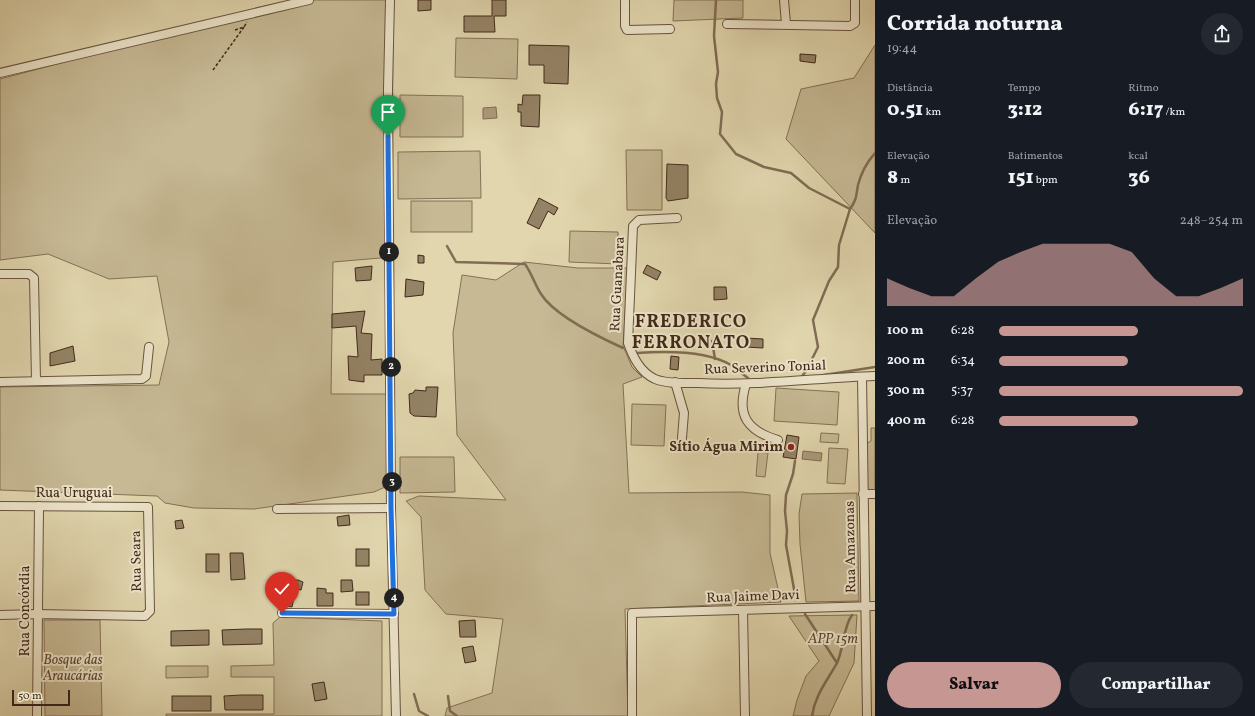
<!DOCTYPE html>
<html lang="pt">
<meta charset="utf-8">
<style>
body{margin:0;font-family:Vollkorn,serif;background:#242831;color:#f1f3f6;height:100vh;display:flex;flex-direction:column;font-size:15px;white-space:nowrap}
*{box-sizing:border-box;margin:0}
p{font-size:13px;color:#9ea1a6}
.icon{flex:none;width:22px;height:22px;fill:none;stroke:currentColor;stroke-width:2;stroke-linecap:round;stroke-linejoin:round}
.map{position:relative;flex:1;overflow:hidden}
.sheet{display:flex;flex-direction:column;background:#171b24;width:380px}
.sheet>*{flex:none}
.scale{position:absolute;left:12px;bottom:10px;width:58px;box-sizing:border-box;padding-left:4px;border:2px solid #412918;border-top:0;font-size:11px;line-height:14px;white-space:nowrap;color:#412918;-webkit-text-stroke:3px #ece4ca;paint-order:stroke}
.pin{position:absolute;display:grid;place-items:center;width:34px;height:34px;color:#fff;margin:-41px -17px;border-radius:50% 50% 50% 0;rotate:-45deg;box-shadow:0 0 4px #0007}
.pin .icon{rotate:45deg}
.km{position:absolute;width:20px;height:20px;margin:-10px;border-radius:50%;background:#222;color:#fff;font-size:11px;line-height:20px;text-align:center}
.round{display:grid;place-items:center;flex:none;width:42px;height:42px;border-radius:21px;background:#242831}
.summary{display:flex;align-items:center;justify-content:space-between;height:68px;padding:0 12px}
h1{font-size:22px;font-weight:800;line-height:30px}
.metrics{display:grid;grid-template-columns:repeat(3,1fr);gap:6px;height:68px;padding:4px 12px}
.metrics div{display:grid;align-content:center}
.metrics b{font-size:20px;font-weight:800}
.metrics small{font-size:11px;font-weight:400}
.metrics p{font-size:11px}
.chart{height:112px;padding:8px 12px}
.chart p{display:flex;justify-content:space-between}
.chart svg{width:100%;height:72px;margin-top:4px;fill:#c59692;opacity:.7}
.primary-button{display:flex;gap:8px;margin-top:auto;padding:8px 12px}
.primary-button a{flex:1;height:46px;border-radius:24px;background:#c59692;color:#111;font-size:16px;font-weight:800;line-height:46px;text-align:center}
.primary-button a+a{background:#242831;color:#f1f3f6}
ul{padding:0 12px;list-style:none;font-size:13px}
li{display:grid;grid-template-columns:64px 48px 1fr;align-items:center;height:30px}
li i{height:10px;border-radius:5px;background:#c59692}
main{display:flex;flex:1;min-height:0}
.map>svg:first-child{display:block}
.green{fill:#c6b994;stroke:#847156}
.water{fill:#ab9b7b;stroke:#816d53}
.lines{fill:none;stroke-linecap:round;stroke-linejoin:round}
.stream{stroke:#816d53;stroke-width:2.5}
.building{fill:#948366;stroke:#412918}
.minor-casing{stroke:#69543e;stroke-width:10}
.path{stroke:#412918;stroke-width:1.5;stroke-dasharray:3 2;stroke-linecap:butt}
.minor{stroke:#ece4ca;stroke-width:8}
.route-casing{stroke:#fff;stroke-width:8}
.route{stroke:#1a73e8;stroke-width:5}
.poi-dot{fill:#8f2418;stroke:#ece4ca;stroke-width:1.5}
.labels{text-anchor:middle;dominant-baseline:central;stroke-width:4;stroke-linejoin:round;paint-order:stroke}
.street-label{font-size:14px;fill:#412918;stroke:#ece4ca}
.poi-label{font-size:14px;font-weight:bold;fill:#412918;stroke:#ece4ca;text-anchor:end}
.park-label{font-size:14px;font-style:italic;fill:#5c4631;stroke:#ece4ca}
.district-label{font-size:18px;font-weight:bold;letter-spacing:1px;fill:#412918;stroke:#ece4ca}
</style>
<main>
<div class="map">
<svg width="875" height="716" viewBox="0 0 875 716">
<rect width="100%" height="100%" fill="#e1d6ae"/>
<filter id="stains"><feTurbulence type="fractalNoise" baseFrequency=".005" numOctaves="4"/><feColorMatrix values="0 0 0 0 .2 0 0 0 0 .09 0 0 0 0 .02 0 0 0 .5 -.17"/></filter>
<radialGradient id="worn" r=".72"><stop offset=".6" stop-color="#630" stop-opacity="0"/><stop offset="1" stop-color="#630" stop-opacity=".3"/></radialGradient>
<!-- green -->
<g class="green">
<path d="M301,0H393L392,257L333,262L331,394H393L394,483L374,492L254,509L194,508L165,503L157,496L0,490V387L159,385L169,342L157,276L109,279L48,254L0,260V79Z"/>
<path d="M674,0H743V18L673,21Z"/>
<path d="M456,38L518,39L517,79L455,77Z"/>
<path d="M875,45V233L786,139L801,89L854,78Z"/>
<path d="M400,95L463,96V137H400Z"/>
<path d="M626,150H662V210H627Z"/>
<path d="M480,151L481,198L398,199V152Z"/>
<rect x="411" y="201" width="61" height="31"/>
<path d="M570,231L618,232V264L569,262Z"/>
<path d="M524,262L578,268H628L623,346L632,367L642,377L623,384L629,493L742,492L770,495V553L781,602L625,609L628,716H445L447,708L492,693L503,619L446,614L425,590L421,517L406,501L419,496L506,500L457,435L453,333L462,275L496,280Z"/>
<path d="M776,388L839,392L837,425L774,421Z"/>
<path d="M632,404L666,405L664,446L631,445Z"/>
<path d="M871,428H875V496L867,497L866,444L871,441Z"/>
<path d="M821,433L839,434L838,443L820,442Z"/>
<path d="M829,448L848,449L845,484L827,483Z"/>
<path d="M758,452L768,453L765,477L756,476Z"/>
<path d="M400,457H454L455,492L400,493Z"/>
<path d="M857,493L859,601L806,602L800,544L799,514L802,494Z"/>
<path d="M857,615L854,663L829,716H793L797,700L806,676L819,661L789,616Z"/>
<path d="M280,617L382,621V716H166V714H274V677H231V666L274,665L273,623Z"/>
<path d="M44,620H100L102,716H45Z"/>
<path d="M166,666H208V677L166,678Z"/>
</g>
<!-- water -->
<g class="water">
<path d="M496,107L497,118L483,119V108Z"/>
<path d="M803,451L822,453L821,461L802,459Z"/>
</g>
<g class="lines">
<!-- stream -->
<g class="stream">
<path d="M716,0L714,36L718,72L716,84L717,98L722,112L720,134L736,154L764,167L791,173L809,188L850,209L839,245L838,267L829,281L813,320L818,347L806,371L800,379"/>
<path d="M850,209C857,199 856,196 858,185C861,173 867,162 875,153"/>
<path d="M447,246L456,262L525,264C532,274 535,285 541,294C554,315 601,338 623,348"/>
<path d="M712,341L715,359"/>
<path d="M637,353C665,351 706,350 731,365C737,369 742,374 748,378"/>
<path d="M824,375L875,367"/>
<path d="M795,461L793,474L786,495L785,511L787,531L786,545L796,600"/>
<path d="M805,614L837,663C827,681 815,695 812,716"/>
<path d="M837,663C844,648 843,627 852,615"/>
<path d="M414,694L419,711L428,716"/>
<path d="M448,696L450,711L457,716"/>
</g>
</g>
<!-- building -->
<g class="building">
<path d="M418,0H431V10L418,11Z"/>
<path d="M492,0H506V16H494L495,32H464V16H492Z"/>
<path d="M529,45L569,46L568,84L544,83V65H529Z"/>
<path d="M800,54L816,55L815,63L800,61Z"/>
<path d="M523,95H540L539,127L521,126V112H518V104L522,105Z"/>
<path d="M667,164L688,165V198L668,201L666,198Z"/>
<path d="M539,198L558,208L554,215L548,211L539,229L527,223Z"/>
<path d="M418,255L424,256V263H418Z"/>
<path d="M647,265L661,272L657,280L643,273Z"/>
<path d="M372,266L371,280L356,281L355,268Z"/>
<path d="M406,279L424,282L423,295L405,297Z"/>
<path d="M714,287H726L727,299L714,300Z"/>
<path d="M365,311L361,333L372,334L371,360L382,359V375H364V382L349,380L348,356L358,357L356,326L332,328V314Z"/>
<path d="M746,338L763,339V348L746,347Z"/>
<path d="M73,346L75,361L50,366V353Z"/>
<path d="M671,356L679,357L678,370L670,369Z"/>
<path d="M426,387H438L436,417L414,416L410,413L409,394L413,393L415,390L426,391Z"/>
<path d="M787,435L799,437L796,459L783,457Z"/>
<path d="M349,515L350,525L338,526L337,517Z"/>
<path d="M182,520L184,528L176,529L175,521Z"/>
<rect x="356" y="549" width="13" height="17"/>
<path d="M230,553H243L245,579L231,580Z"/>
<rect x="206" y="554" width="13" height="18"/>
<path d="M298,580L303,582L301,590L296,589L292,607L284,605L288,587H280V581Z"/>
<path d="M341,580H352L353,591L341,592Z"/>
<path d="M317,588L326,589V593H333V606H317Z"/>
<rect x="356" y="592" width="13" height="13"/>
<path d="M475,620L476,637H460L459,621Z"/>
<path d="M246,629H262V644L223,645L222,630Z"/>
<path d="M209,630V645L171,646V631Z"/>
<path d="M473,646L476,661L465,663L462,648Z"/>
<path d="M324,682L327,699L315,701L312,684Z"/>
<path d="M241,695H263V710H225L224,696Z"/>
<rect x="172" y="696" width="39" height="15"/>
</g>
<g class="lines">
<defs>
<g id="minor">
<path d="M390,0L388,89L391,508L396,716"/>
<path d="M625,0V26L627,30L670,29"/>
<path d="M784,0L786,24"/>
<path d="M727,24L850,26L855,23V0"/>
<path d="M0,73L309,0"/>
<path d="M677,218L639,220L633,226L628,343C633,357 640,372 655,379C667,384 685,383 698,383C757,386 816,378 875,376"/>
<path d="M0,274H29L34,278L36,381"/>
<path d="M862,377L867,716"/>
<path d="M0,382L142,379L146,376L149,347"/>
<path d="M675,382L684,413L682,438"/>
<path d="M746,384C736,416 748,431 778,440"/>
<path d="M863,494H875"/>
<path d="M0,506L148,507L150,611L145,616L37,614L0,615"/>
<path d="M277,509L391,508"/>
<path d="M743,610L745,716"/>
<path d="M282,613L394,614"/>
<path d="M37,716L39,506"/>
<path d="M632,716V613L875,606"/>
</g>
</defs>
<!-- minor casing -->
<use href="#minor" class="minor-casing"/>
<!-- path -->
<g class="path">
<path d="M235,30L244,27L247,22"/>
<path d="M213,70L244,27"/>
</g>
<!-- minor -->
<use href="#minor" class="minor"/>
</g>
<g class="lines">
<defs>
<path id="route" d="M282,613L394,614L391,508L388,136"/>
</defs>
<!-- route casing -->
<use href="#route" class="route-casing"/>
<!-- route -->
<use href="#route" class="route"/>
</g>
<!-- markers -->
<circle class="poi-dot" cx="791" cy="447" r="4"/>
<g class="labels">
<!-- street labels -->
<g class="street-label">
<text transform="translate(618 284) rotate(-87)">Rua Guanabara</text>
<text transform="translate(765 368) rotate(-2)">Rua Severino Tonial</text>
<text x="74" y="493">Rua Uruguai</text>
<text transform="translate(851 547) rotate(-91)">Rua Amazonas</text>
<text transform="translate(137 561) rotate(-91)">Rua Seara</text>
<text transform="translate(753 597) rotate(-2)">Rua Jaime Davi</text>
<text transform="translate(25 611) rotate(-90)">Rua Concórdia</text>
</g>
<!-- poi labels -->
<g class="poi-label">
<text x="783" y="447">Sítio Água Mirim</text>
</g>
<!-- park labels -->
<g class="park-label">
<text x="833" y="639">APP 15m</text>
<text x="73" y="660">Bosque das<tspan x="73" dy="16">Araucárias</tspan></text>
</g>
<!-- district labels -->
<g class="district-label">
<text x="691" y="322">FREDERICO<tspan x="691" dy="21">FERRONATO</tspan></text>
</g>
</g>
<rect width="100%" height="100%" filter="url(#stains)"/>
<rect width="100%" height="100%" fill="url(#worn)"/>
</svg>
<div class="scale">50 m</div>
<div class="pin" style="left:388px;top:136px;background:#1e9e55"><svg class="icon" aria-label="arrive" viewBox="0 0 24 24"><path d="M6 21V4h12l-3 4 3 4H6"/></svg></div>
<div class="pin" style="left:282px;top:613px;background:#d93025"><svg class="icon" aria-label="check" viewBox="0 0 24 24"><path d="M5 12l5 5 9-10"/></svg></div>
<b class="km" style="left:389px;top:252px">1</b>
<b class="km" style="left:391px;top:367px">2</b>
<b class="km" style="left:392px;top:482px">3</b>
<b class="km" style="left:394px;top:598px">4</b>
</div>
<section class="sheet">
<div class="summary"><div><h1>Corrida noturna</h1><p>19:44</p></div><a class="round"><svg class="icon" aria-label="share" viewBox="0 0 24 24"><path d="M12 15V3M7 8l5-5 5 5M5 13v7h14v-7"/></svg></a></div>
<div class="metrics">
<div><p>Distância</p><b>0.51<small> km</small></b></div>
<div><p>Tempo</p><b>3:12</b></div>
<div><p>Ritmo</p><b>6:17<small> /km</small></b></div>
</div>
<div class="metrics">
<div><p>Elevação</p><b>8<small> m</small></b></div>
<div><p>Batimentos</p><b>151<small> bpm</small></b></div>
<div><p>kcal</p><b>36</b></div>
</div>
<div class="chart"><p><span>Elevação</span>248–254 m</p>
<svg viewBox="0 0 160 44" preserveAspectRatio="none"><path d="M0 44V27L10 33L20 38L30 38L40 27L50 17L60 11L70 6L80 6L90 6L100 6L110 11L120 27L130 38L140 38L150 33L160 27V44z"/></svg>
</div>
<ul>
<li><b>100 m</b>6:28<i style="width:57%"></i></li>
<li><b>200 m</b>6:34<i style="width:53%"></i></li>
<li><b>300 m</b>5:37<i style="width:100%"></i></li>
<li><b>400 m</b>6:28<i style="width:57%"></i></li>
</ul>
<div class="primary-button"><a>Salvar</a><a>Compartilhar</a></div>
</section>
</main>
